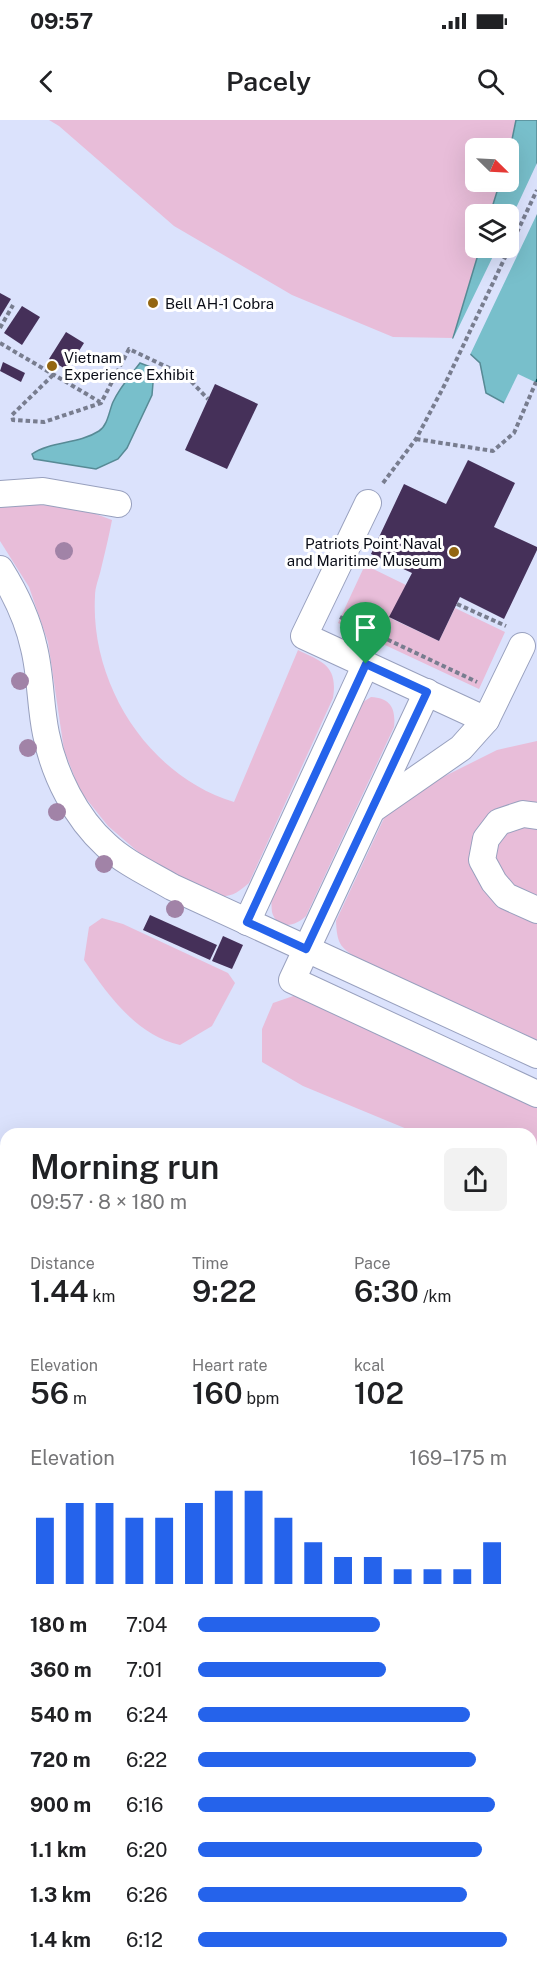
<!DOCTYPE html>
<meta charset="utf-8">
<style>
body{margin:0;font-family:"Public Sans",sans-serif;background:#f2f2f2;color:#202124;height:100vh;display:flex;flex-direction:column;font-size:22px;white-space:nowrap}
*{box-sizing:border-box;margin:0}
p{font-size:20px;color:#757577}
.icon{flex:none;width:33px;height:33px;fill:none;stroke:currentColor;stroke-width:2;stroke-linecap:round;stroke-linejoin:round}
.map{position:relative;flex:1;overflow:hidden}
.panel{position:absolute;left:0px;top:1008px;width:537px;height:848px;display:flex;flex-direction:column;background:#fff;border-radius:18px 18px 0 0;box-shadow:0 6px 24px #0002}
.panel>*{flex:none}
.needle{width:39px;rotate:114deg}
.fabs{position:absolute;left:465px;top:18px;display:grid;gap:12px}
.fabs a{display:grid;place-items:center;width:54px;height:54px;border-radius:9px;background:#fff;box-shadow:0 6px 24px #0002;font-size:30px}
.pin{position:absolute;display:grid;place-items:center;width:51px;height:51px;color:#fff;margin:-62px -26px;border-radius:50% 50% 50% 0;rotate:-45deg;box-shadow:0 0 6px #0007}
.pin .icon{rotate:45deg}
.round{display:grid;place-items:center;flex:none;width:63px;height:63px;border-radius:9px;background:#f2f2f2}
.overview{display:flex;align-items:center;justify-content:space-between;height:102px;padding:0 30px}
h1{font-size:33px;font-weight:600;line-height:45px}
.metrics{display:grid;grid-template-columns:repeat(3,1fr);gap:9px;height:102px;padding:6px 30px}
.metrics div{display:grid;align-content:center}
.metrics b{font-size:30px;font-weight:600}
.metrics small{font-size:16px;font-weight:400}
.metrics p{font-size:16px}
.chart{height:168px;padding:12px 30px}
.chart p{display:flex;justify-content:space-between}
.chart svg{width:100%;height:108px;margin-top:6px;stroke:#2563eb;stroke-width:6}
ul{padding:0 30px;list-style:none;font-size:20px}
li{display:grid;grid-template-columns:96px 72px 1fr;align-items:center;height:45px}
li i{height:15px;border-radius:8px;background:#2563eb}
.status{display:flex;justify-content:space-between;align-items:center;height:42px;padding:0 30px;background:#fff;direction:ltr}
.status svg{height:16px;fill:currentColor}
header{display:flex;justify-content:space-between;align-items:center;height:78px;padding:0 30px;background:#fff;font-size:27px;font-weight:600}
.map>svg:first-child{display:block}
.green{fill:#e8bdd9}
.water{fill:#78bfcb;stroke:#578a95;stroke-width:1.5}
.pier{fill:#dbe2fc}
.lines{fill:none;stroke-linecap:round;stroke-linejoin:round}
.ferry{stroke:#094b54;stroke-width:1.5;stroke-dasharray:8 6;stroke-linecap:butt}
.building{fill:#453059}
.minor-casing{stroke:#98a0be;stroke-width:28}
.path{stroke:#787d8f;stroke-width:4;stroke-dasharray:4.5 3;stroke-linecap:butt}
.minor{stroke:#fff;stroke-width:26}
.tree{fill:#a183a7}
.route-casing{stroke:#fff;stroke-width:12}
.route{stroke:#2563eb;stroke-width:8}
.poi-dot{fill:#936612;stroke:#fff;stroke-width:2}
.labels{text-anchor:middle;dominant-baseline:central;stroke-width:6;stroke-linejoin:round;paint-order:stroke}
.poi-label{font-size:15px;fill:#0a0d17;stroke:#fff;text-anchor:start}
</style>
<div class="status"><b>09:57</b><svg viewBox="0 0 49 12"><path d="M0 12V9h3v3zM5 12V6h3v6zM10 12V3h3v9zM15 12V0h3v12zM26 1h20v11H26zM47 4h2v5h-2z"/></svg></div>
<header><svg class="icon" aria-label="back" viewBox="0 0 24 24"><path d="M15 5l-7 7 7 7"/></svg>Pacely<svg class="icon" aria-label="search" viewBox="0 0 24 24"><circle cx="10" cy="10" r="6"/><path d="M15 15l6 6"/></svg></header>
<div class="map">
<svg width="537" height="1855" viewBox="0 0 537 1855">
<rect width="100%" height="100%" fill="#dbe2fc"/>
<!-- green -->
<g class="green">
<path d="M49,0H516L509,34L508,28H476V62H500L490,94H476V128H480L453,218L393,217L292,175L174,106L59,6Z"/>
<path d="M21,384L77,387L112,400C109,416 105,432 101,449C99,458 95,467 95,476C90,564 148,656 234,682L298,530C323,542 338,546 333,578L249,763C238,772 233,777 218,776L151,743L108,706L80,671L64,630L48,522L29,467L0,421V387Z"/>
<path d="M365,445L406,465L390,498L439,521L455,488L505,512L479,569L338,503Z"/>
<path d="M371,577C391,578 396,589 394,607L306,796C297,805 280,811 273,795C271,791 272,784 271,780L358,591L363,582Z"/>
<path d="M537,621V920L357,838C339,827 337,822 336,801L385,696L400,681L441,658L497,630Z"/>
<path d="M102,798L123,804L228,853L235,863L212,906L180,925C136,915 108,875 84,840L89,807Z"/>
<path d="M302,873L537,984V1070L531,1067V1014H419L303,966L262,942V909L273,883Z"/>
<path d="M0,1548L6,1551V1850H531V1735H537V1855H0Z"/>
</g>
<!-- water -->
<g class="water">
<path d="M516,0H537V301L486,273L480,243L453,218L480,128H508V94H490L500,62H508L509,34Z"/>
<path d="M140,243L153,248L158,254L153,263L152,275L127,328L118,339L96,349L34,339L32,334C51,321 79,324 99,311C108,305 109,291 113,282C120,267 130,256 140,243Z"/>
</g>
<!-- pier -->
<g class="pier">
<path d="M537,43V94L469,237L452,221L497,128H508L509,103Z"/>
<path d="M518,254L537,263V304L503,285Z"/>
</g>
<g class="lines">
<!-- ferry -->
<path class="ferry" d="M536,262L537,259"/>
</g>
<!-- building -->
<g class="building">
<path d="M0,173L11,179L0,197Z"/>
<path d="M22,186L40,197L22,225L4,213Z"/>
<path d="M66,212L84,223L67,250L49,239Z"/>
<path d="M3,242L25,253L21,262L0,251Z"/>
<path d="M215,264L258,284L227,349L185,330Z"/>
<path d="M468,340L515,363L494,407L537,427V430L504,499L460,477L439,521L389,497L412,453L371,434L404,364L446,384Z"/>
<path d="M150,795L217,825L210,840L143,810Z"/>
<path d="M223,816L243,825L232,849L212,841Z"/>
</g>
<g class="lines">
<defs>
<g id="minor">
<path d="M0,374L43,371L118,384"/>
<path d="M368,383L304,516L486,600L522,526"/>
<path d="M0,449C15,473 28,500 34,528C41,556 40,586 46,614C54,655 76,698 106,725C125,743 150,754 172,767L537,935"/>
<path d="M427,572L292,860L537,974"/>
<path d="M373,689L461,628L486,600"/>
<path d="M537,696L523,694L499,702L486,719L482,740L494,762L506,776L537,790"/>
<path d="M247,802L366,544"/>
<path d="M0,1446L6,1449"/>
<path d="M0,1494L6,1497"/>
<path d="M531,1644L537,1643"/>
<path d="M531,1690H537"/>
</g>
</defs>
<!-- minor casing -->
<use href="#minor" class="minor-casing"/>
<!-- path -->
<g class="path">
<path d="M0,208L13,185"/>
<path d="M0,223L100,282"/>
<path d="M53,255L12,295L13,300L44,302L101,283L129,229L186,256L208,279"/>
<path d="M416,319L493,331L514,313L536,262"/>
<path d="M383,363L416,319L444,266L537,70"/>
<path d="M457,484L506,506"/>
<path d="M340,497L477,562"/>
</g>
<!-- minor -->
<use href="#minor" class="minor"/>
</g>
<!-- trees -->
<g class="tree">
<circle cx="64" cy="431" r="9"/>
<circle cx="20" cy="561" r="9"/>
<circle cx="28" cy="628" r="9"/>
<circle cx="57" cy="692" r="9"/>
<circle cx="104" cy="744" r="9"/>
<circle cx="175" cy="789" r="9"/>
</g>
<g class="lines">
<defs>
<path id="route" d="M366,544L427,572L306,829L247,802Z"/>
</defs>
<!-- route casing -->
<use href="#route" class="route-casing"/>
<!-- route -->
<use href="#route" class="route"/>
</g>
<!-- markers -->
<g class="poi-dot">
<circle cx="153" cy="183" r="6"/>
<circle cx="52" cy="246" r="6"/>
<circle cx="454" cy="432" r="6"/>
</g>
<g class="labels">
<!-- poi labels -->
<g class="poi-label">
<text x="165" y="183">Bell AH-1 Cobra</text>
<text x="64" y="237">Vietnam<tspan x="64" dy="17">Experience Exhibit</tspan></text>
<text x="442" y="423" text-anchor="end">Patriots Point Naval<tspan x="442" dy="17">and Maritime Museum</tspan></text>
</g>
</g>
</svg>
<div class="fabs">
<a><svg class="needle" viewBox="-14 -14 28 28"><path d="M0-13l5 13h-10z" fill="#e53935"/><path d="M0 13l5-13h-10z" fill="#757577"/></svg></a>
<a><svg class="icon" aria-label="layers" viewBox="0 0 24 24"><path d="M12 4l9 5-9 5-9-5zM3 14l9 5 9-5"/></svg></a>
</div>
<div class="pin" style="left:366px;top:544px;background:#1e9e55"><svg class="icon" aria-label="arrive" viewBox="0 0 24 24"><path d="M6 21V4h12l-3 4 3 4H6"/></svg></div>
<section class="panel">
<div class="overview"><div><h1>Morning run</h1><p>09:57 · 8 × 180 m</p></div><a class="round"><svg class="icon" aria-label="share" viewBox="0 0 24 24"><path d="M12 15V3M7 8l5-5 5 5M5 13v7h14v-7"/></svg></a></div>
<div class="metrics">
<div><p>Distance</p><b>1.44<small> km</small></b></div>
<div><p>Time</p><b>9:22</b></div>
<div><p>Pace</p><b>6:30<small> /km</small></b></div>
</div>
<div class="metrics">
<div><p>Elevation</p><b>56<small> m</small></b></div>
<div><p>Heart rate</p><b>160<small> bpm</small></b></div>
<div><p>kcal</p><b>102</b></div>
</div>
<div class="chart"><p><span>Elevation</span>169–175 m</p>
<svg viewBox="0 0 160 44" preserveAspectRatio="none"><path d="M5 44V17M15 44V11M25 44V11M35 44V17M45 44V17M55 44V11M65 44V6M75 44V6M85 44V17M95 44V27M105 44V33M115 44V33M125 44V38M135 44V38M145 44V38M155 44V27"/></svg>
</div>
<ul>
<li><b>180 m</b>7:04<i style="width:59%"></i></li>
<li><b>360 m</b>7:01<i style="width:61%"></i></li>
<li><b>540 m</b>6:24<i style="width:88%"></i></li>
<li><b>720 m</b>6:22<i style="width:90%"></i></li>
<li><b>900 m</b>6:16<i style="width:96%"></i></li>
<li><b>1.1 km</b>6:20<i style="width:92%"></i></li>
<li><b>1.3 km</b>6:26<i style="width:87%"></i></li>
<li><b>1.4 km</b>6:12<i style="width:100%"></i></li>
</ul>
</section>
</div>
